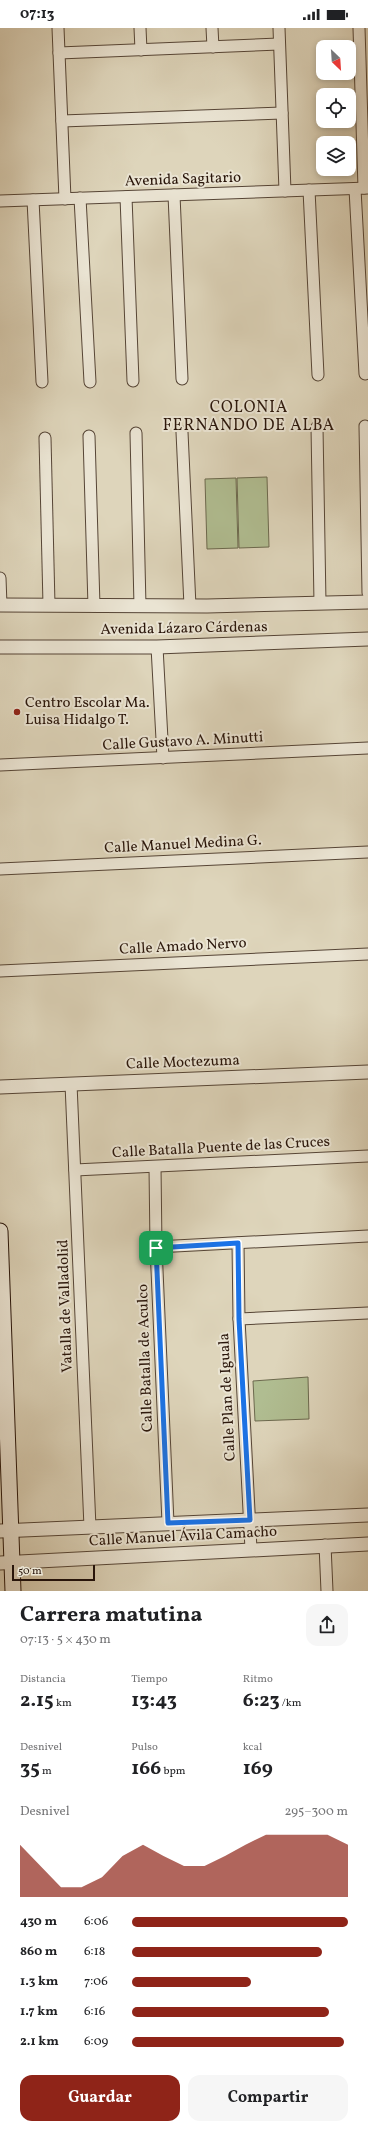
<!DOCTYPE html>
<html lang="es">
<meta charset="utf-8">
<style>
body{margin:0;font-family:Vollkorn,serif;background:#f6f6f6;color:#202124;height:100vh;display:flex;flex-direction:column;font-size:15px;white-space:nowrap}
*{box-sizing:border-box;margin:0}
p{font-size:13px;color:#757577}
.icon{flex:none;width:22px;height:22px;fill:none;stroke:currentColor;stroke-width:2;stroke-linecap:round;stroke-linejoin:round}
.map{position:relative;height:1563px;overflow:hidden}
.side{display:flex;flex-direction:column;background:#fff;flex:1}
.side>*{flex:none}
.needle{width:26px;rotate:155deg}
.fabs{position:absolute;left:316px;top:12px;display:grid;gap:8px}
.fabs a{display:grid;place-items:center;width:40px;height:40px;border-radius:8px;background:#fff;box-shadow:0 2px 6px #0003;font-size:20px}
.scale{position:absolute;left:12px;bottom:10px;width:83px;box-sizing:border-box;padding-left:4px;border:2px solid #29150a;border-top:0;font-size:11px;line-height:14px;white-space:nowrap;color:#29150a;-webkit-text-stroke:3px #eae4d3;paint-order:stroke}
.pin{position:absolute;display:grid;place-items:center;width:34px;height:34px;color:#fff;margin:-17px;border-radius:8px;box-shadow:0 2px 6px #0006}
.round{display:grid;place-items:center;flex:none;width:42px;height:42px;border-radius:12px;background:#f6f6f6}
.summary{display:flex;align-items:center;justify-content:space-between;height:68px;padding:0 20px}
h1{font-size:22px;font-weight:700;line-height:30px}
.stats{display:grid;grid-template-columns:repeat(3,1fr);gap:6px;height:68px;padding:4px 20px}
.stats div{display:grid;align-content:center}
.stats b{font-size:20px;font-weight:700}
.stats small{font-size:11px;font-weight:400}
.stats p{font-size:11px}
.chart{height:112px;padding:8px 20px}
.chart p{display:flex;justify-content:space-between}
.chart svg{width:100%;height:72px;margin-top:4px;fill:#8f2418;opacity:.7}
.button{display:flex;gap:8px;margin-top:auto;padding:8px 20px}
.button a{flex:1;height:46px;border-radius:12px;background:#8f2418;color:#fff;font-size:16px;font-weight:700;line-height:46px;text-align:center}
.button a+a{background:#f6f6f6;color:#202124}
ul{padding:0 20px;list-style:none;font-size:13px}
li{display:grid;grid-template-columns:64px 48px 1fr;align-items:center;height:30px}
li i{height:10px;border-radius:5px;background:#8f2418}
.status{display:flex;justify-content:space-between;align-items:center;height:28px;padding:0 20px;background:#fff;direction:ltr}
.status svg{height:11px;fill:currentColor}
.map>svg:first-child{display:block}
.green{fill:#b0bd91;stroke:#6c694e}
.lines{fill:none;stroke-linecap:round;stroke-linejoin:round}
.minor-casing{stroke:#564536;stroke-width:13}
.tertiary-casing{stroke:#564536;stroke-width:15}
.secondary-casing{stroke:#29150a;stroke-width:17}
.minor{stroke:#eae4d3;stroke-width:11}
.tertiary{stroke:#eae4d3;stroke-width:13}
.secondary{stroke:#eae4d3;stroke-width:15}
.route-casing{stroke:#fff;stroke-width:8}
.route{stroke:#1a73e8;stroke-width:5}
.poi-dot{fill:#8f2418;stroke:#eae4d3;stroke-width:1.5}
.labels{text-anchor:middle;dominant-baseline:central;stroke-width:4;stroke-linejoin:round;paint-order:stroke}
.street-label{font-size:15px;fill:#29150a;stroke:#eae4d3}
.poi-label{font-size:15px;fill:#29150a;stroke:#eae4d3;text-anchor:start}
.neighbourhood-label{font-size:16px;letter-spacing:1px;fill:#29150a;stroke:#eae4d3}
</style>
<div class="status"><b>07:13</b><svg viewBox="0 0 49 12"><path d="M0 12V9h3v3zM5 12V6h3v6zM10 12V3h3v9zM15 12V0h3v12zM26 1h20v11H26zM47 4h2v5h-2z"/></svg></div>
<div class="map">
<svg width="368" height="1563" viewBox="0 0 368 1563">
<rect width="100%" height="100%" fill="#ded5bb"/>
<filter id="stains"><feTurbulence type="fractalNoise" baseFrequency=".005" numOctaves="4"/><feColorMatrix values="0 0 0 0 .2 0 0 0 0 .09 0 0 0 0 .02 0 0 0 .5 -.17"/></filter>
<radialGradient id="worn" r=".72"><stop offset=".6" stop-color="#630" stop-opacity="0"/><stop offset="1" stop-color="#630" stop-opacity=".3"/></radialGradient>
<!-- green -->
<g class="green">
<path d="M267,449L269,519L239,520L237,450Z"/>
<path d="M236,450L238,520L207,521L205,451Z"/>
<path d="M308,1349L309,1391L255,1393L253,1353Z"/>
</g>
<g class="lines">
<defs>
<g id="minor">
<path d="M58,0L65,171"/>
<path d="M140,0L141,22"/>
<path d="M212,0L213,19"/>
<path d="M279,0L285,163"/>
<path d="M359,0L364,160"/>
<path d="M59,25L279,16"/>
<path d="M62,93L282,85"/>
<path d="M355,161L365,346"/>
<path d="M309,162L318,347"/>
<path d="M174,167L182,351"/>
<path d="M126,169L133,353"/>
<path d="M80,170L90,354"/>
<path d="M33,172L42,354"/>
<path d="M0,173L368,160"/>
<path d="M365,398L368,565"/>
<path d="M317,399L320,575"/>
<path d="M182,404L190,578"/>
<path d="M136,405L140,578"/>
<path d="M89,408L94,578"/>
<path d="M45,410L49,577"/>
<path d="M0,550L1,577"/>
<path d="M157,619L163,730"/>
<path d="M0,737L368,720"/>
<path d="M0,841L368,824"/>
<path d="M0,943L368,926"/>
<path d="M71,1056L90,1499"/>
<path d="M155,1139L156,1219L168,1495"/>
<path d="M75,1142L368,1128"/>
<path d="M238,1215L239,1291L251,1521"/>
<path d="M156,1219L368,1208"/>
<path d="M239,1291L368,1285"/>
<path d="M325,1517L327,1563"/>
</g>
<g id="tertiary">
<path d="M0,577L207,578L368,574"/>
<path d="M0,619H157L368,611"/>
<path d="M0,1059L368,1044"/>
<path d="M0,1503L368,1487"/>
<path d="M0,1535L368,1516"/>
</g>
<path id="secondary" d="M0,1203L13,1563"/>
</defs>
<!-- minor casing -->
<use href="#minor" class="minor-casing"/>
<!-- tertiary casing -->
<use href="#tertiary" class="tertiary-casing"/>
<!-- secondary casing -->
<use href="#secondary" class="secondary-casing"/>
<!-- minor -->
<use href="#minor" class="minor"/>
<!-- tertiary -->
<use href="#tertiary" class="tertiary"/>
<!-- secondary -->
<use href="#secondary" class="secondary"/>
</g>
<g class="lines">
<defs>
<path id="route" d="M238,1215L239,1291L250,1492L168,1495L156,1220Z"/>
</defs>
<!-- route casing -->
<use href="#route" class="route-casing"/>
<!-- route -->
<use href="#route" class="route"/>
</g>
<!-- markers -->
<circle class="poi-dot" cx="17" cy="684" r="4"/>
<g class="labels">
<!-- street labels -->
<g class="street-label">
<text transform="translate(183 152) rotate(-2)">Avenida Sagitario</text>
<text transform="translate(184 601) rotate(-1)">Avenida Lázaro Cárdenas</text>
<text transform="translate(183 714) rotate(-3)">Calle Gustavo A. Minutti</text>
<text transform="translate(183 817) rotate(-3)">Calle Manuel Medina G.</text>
<text transform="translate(183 919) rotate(-3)">Calle Amado Nervo</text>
<text transform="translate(183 1035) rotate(-2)">Calle Moctezuma</text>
<text transform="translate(221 1120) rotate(-3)">Calle Batalla Puente de las Cruces</text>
<text transform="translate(66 1278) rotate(-92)">Vatalla de Valladolid</text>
<text transform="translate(146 1330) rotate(-92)">Calle Batalla de Aculco</text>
<text transform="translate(228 1369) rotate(-93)">Calle Plan de Iguala</text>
<text transform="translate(183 1509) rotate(-3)">Calle Manuel Ávila Camacho</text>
</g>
<!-- poi labels -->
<g class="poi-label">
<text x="25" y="675">Centro Escolar Ma.<tspan x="25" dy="17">Luisa Hidalgo T.</tspan></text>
</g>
<!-- neighbourhood labels -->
<g class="neighbourhood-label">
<text x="249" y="380">COLONIA<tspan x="249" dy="18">FERNANDO DE ALBA</tspan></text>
</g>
</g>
<rect width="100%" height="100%" filter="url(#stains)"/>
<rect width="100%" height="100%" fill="url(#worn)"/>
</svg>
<div class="fabs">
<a><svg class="needle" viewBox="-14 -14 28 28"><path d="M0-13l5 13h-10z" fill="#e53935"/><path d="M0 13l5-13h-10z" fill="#757577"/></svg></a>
<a><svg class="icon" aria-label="locate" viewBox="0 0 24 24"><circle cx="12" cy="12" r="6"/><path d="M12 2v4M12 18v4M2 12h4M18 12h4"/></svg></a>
<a><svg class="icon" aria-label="layers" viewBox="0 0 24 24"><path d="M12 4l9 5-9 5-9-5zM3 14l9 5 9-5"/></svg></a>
</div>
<div class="scale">50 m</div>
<div class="pin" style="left:156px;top:1220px;background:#1e9e55"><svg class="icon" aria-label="arrive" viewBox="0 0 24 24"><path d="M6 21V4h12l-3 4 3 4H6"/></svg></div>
</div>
<section class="side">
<div class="summary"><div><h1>Carrera matutina</h1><p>07:13 · 5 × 430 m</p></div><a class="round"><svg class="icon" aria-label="share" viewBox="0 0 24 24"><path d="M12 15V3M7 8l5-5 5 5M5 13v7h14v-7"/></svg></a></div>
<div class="stats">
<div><p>Distancia</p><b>2.15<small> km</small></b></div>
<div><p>Tiempo</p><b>13:43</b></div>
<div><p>Ritmo</p><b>6:23<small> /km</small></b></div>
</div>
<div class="stats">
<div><p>Desnivel</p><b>35<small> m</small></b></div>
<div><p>Pulso</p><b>166<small> bpm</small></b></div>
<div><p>kcal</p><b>169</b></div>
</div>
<div class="chart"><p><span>Desnivel</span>295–300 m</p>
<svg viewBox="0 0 160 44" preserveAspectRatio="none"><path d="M0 44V12L10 25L20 38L30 38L40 32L50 19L60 12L70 19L80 25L90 25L100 19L110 12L120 6L130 6L140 6L150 6L160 12V44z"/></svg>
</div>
<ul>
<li><b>430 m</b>6:06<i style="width:100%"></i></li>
<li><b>860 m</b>6:18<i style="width:88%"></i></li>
<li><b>1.3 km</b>7:06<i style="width:55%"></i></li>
<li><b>1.7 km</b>6:16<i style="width:91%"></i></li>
<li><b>2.1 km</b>6:09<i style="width:98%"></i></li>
</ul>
<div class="button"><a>Guardar</a><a>Compartir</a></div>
</section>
